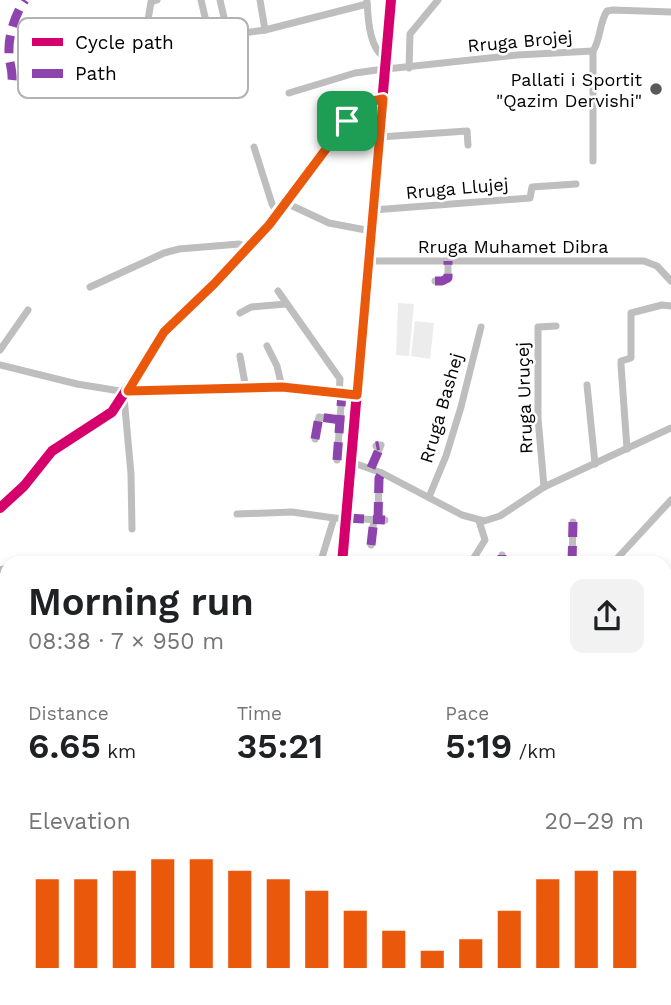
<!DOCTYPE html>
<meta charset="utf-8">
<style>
body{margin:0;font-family:"Work Sans",sans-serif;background:#f2f2f2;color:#202124;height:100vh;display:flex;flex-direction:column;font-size:26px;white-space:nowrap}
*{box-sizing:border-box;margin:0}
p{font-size:23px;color:#757577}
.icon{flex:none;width:38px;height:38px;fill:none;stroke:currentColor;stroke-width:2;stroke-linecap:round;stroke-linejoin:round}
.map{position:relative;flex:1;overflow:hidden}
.panel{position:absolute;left:0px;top:556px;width:672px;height:450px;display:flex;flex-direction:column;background:#fff;border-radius:21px 21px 0 0;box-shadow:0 4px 10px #0003}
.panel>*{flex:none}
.pin{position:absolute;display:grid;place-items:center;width:60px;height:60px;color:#fff;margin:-30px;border-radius:14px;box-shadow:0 4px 10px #0006}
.round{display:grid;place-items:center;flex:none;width:74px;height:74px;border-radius:14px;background:#f2f2f2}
.overview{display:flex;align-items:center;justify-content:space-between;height:119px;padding:0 28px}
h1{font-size:38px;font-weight:600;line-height:52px}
.figures{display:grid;grid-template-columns:repeat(3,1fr);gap:10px;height:119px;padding:7px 28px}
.figures div{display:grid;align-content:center}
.figures b{font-size:35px;font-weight:600}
.figures small{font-size:19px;font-weight:400}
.figures p{font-size:19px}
.chart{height:196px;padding:14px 28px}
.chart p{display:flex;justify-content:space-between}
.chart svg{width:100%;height:126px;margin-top:7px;stroke:#ea580c;stroke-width:6}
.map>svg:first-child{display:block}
.green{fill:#ececec}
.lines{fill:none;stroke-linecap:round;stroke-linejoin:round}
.minor{stroke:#bebebe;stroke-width:7}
.secondary{stroke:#b8b8b8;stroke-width:10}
.quiet{stroke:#8e44ad;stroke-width:9;stroke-dasharray:18 9;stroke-linecap:butt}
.cycleway-casing{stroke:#fff;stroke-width:15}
.cycleway{stroke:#d6006c;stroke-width:10}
.route-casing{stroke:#fff;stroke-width:14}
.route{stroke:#ea580c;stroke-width:9}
.poi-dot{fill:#595959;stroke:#fff;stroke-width:2.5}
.labels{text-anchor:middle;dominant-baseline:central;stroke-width:5;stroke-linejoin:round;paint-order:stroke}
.street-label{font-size:18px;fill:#000;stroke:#fff}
.poi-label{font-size:18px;fill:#000;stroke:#fff;text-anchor:end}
.key{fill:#fff;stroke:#b2b2b2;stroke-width:2}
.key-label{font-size:19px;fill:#000}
</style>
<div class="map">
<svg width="671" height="1005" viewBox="0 0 671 1005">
<rect width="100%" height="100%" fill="#fff"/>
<!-- green -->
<g class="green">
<path d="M398,303L414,304L409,356L396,355Z"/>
<path d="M415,321L434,323L430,359L411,356Z"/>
</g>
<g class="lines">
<!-- minor -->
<g class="minor">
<path d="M201,0L209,34L214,37L265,30L367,4"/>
<path d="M220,0L228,35"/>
<path d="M260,0L265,30"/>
<path d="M367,1C368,18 369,50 386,58"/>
<path d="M127,25L148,20L151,2L157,0"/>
<path d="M409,68L410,34L438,0"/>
<path d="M289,93L355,73L377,70L517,55L593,51"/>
<path d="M380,137L467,131L468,145"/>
<path d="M254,147L272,204L278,213"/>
<path d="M593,161V51C601,39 599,23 607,11L613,10L671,12"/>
<path d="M286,203L329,223L371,231"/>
<path d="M373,210L530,198L532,187L576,184"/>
<path d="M369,261H644L657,266L671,281"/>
<path d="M435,281H442L448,278V261"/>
<path d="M90,287L164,253L179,249L239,244L246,247"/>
<path d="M278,291L340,379L339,393"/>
<path d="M240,313L251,307L286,304"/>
<path d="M267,346L277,366L282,387"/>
<path d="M0,350L28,310"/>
<path d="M240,356L246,389"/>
<path d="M0,365L77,384L120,391L291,387L357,395"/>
<path d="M587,385L595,464"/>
<path d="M124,397L131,474L132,529"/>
<path d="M315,439L319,417L341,420"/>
<path d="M627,449L621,365V361L631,358V313L662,305L671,306"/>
<path d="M337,460L342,393"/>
<path d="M351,462L382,473L462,515L484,521L500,516L544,487L671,428"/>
<path d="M371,468L381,445L376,446"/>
<path d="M544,487L538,418V327L556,326"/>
<path d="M429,497L446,456L461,407L481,327"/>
<path d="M0,508L24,486L52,451L112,412L164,332L214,284L269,225L347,121L367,102L383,99"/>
<path d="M237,514L292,512L334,518L385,520"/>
<path d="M378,520L379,478L382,473"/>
<path d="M371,545L374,519"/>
<path d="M502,555V564"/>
<path d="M24,564H34"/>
<path d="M320,564L334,518"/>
<path d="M470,564L485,540L479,521"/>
<path d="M572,564L573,522"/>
<path d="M612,564L671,500"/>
<path d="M0,570L7,568"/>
<path d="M6,718L7,720"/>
<path d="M665,750L671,751"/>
<path d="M665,781L671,772"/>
<path d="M0,802L7,799"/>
<path d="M665,964L671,967"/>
<path d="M0,968L7,985"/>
<path d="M13,999L16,1005"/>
<path d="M122,1005L126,999"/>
<path d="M413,1005L416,999"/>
<path d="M515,1005L519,999"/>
<path d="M664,1005L671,995"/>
</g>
<!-- secondary -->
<g class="secondary">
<path d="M342,564L391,0"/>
<path d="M303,1005V999"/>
</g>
<!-- quiet -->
<g class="quiet">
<path d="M12,80C13,70 9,63 9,53C8,36 15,14 25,0"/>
<path d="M435,281H442L448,278V261"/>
<path d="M315,439L319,417L341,420"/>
<path d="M337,460L342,393"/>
<path d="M371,468L381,445L376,446"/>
<path d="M346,518L385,520"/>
<path d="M378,520L379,478L382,473"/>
<path d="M371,545L374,519"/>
<path d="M502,555V564"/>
<path d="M572,564L573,522"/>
<path d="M413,1005L416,999"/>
<path d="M664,1005L671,996"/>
</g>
<defs>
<g id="cycleway">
<path d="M0,508L24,486L52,451L112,412L164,332L214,284L269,225L347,121L367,102L383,99"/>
<path d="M342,564L391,0"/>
</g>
</defs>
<!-- cycleway casing -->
<use href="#cycleway" class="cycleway-casing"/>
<!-- cycleway -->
<use href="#cycleway" class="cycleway"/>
</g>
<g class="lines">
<defs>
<path id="route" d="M383,99L357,395L282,387L128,391L164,332L214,284L269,225L347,121L368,102Z"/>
</defs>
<!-- route casing -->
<use href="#route" class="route-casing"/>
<!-- route -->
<use href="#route" class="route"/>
</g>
<!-- markers -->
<circle class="poi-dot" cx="656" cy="89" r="7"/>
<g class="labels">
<!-- street labels -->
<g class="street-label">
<text transform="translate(520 41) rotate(-5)">Rruga Brojej</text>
<text transform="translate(457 188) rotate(-5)">Rruga Llujej</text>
<text x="513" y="246">Rruga Muhamet Dibra</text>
<text transform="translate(524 398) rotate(-92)">Rruga Uruçej</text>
<text transform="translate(441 408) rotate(-74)">Rruga Bashej</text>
</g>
<!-- poi labels -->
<g class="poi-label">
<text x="642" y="79">Pallati i Sportit<tspan x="642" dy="21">"Qazim Dervishi"</tspan></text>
</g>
</g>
<!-- legend -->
<rect x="18" y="18" width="230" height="80" rx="10" class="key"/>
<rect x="32" y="38" width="31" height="8" fill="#d6006c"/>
<rect x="32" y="69" width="31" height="9" fill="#8e44ad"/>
<g class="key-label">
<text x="75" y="49">Cycle path</text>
<text x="75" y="80">Path</text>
</g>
</svg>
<div class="pin" style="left:347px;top:121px;background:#1e9e55"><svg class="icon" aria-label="arrive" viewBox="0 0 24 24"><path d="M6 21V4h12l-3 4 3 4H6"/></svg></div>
<section class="panel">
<div class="overview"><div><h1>Morning run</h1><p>08:38 · 7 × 950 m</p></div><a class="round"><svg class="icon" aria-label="share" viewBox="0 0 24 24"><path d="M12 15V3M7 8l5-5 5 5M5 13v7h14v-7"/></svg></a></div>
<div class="figures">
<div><p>Distance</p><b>6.65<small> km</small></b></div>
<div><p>Time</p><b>35:21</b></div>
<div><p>Pace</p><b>5:19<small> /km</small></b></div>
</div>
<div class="chart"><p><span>Elevation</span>20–29 m</p>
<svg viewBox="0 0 160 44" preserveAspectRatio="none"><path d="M5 44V13M15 44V13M25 44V10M35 44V6M45 44V6M55 44V10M65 44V13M75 44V17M85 44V24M95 44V31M105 44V38M115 44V34M125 44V24M135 44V13M145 44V10M155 44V10"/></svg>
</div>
</section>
</div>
